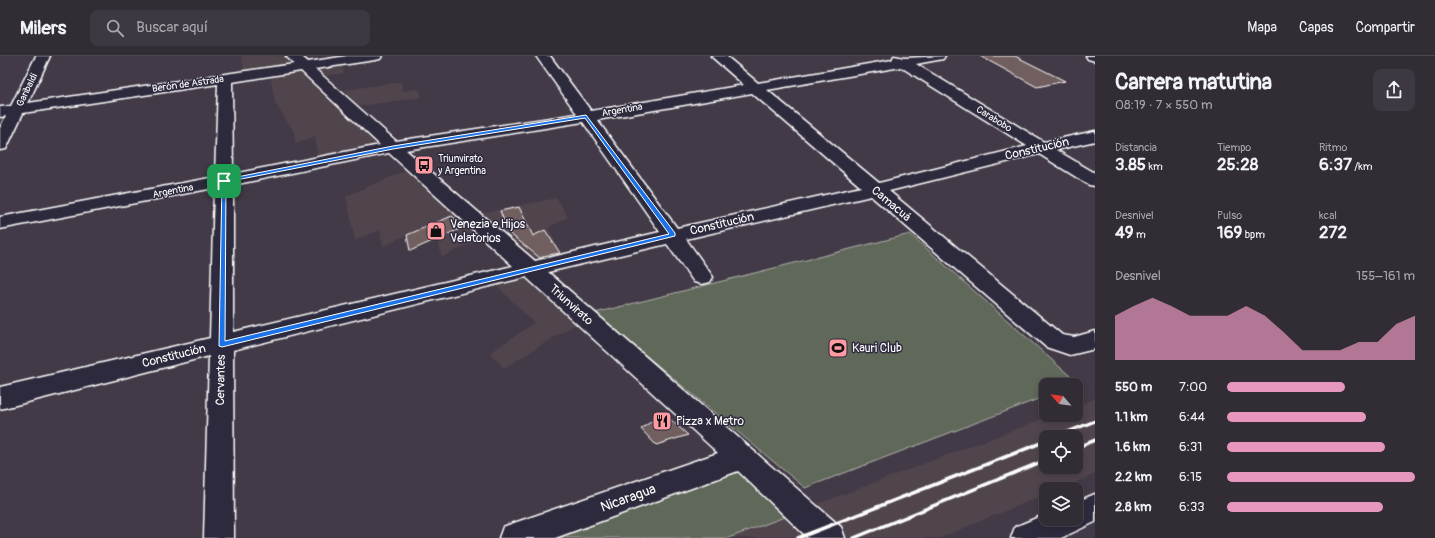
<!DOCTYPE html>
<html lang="es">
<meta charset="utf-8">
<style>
body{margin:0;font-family:Pangolin,sans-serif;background:#3d3841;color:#f1f3f6;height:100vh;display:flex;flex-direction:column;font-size:15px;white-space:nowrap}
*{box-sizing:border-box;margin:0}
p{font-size:13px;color:#a8a7ad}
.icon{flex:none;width:22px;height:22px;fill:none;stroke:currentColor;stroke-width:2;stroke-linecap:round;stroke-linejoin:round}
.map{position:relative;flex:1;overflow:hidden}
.side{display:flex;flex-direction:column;background:#322c35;width:340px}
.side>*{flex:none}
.needle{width:26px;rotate:298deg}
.buttons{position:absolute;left:1039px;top:322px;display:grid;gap:8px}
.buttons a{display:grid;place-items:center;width:44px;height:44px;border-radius:8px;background:#322c35;box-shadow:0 2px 6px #0003,0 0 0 1px #4d4850;font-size:20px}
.pin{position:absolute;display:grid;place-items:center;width:34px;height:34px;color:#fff;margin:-17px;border-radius:8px;box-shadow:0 2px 6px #0006}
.round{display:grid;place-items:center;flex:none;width:42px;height:42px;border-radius:8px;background:#3d3841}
.summary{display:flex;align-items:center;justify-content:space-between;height:68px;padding:0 20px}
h1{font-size:22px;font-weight:800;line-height:30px}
.metrics{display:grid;grid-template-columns:repeat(3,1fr);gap:6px;height:68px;padding:4px 20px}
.metrics div{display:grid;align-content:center}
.metrics b{font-size:17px;font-weight:800}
.metrics small{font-size:11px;font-weight:400}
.metrics p{font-size:11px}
.chart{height:112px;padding:8px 20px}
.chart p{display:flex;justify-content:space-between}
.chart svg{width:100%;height:72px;margin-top:4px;fill:#e797bd;opacity:.7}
ul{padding:0 20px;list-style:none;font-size:13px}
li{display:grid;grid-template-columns:64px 48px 1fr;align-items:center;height:30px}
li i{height:10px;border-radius:5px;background:#e797bd}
header{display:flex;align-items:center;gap:24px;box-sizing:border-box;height:56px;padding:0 20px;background:#322c35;border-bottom:1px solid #4d4850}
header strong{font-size:19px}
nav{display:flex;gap:22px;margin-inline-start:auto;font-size:14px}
.search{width:280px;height:36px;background:#3d3841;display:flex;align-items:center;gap:10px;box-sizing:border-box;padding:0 14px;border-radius:8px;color:#a8a7ad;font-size:15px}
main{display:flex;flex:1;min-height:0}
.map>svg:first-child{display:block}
.built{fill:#51454e;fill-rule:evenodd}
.green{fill:#60675a;stroke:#b0b3ac}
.building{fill:#715e5e;stroke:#fff}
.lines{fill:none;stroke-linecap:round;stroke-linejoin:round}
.minor-casing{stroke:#fff;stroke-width:3}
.minor{fill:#2f2a3d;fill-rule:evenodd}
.rail{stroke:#fff;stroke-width:3.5}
.route{fill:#1a73e8;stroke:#fff;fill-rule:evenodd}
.labels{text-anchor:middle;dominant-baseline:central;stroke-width:3;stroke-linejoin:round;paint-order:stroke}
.far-street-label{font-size:10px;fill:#fff;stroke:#2f2a3d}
.far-poi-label{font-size:10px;fill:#fff;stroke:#2f2a3d;text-anchor:start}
.street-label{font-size:12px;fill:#fff;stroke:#2f2a3d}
.poi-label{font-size:12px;fill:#fff;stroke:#2f2a3d;text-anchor:start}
.near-street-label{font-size:14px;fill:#fff;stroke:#2f2a3d}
</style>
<header>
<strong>Milers</strong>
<div class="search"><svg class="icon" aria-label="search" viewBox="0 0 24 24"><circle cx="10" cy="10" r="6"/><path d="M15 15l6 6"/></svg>Buscar aquí</div>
<nav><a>Mapa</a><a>Capas</a><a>Compartir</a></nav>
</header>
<main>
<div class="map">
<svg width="1095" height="482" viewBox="0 0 1095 482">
<rect width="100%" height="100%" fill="#433a47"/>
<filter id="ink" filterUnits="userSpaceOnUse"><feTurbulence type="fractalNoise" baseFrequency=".025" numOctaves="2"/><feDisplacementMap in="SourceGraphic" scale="8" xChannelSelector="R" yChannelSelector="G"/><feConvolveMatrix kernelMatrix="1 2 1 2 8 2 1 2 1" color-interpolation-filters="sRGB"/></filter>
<g filter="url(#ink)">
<!-- built -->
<g class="built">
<path d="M241,0H285L290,5L287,9L245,17Z"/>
<path d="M340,7L344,17L320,20L315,14V12Z"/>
<path d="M299,15L380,86L379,90L318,103L315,80L295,88L294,76L275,47L270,17Z"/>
<path d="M401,26L403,35L419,33L422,41L354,51L337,35Z"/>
<path d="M410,113L486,181L442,201L437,183L410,195L407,179L383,190L380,174L355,184L346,140Z"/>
<path d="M557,142L568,161L548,172L562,199L541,205L528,203L477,158Z"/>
<path d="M526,221L579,266L504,312L490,297L534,267L493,226Z"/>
<path d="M1095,343V418L1059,433H1046V438L940,482H728L1053,359H1076V350ZM1046,381H1076V411H1046Z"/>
</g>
<!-- green -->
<g class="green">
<path d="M910,178L1079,328L1046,329V340L805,432L595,257Z"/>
<path d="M737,409L790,459L728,482H536Z"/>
</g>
<!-- building -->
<g class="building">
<path d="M980,0H1015L1065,25L1037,31Z"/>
<path d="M519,151L533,180L545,174L560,197L543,200V202H540L509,177L500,155Z"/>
<path d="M452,160L464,171L410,195L407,179Z"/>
<path d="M663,357L688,379L656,389L641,373Z"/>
</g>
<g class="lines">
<defs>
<g id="minor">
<path d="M36,0H50L28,47L294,8L286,0H301L308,6L347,0H382L380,3L375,4L315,13L396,85L577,58L536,0H550L591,55L744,29L711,0H726L758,27L892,4L894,0L905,2L945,0L943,3L916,8L1044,86L1095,75V85L1056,94L1095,117V130L1089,129L1039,98L889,135L1062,279L1074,281L1095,275V293L1070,299L1046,291L871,140L686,183L713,221L710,226L702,228L694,226L667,188L548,216L841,471L845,482H808L738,415L555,482H499L503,471L514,467L718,397L526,221L233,294L234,482H204L209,300L0,353V331L210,282L214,132L0,173V161L215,121L218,28L23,57L8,89L6,93L0,94V72L6,60L0,61V51L11,50ZM901,11L1027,90L879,127L767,34ZM301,15L380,89L233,118L232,26ZM752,37L861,131L677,172L597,64ZM583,66L660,176L535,205L406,94ZM389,97L513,210L233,276V129Z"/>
<path d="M1086,0H1095V5L1088,3Z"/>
<path d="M1095,438V466L1061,482H1011L1015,471L1046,458V463H1076V446Z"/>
</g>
</defs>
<!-- minor casing -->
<use href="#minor" class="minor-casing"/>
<!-- minor -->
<use href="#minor" class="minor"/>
<!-- rail -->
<g class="rail">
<path d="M1055,381L1095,365"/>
<path d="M1076,392L1095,384"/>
<path d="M798,482L1046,385"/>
<path d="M854,482L1046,404"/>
</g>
</g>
</g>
<!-- route -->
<path class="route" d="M586,59L675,177V180L222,291L219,290L222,124L393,90ZM585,62L669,178L225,285L226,126L393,93Z"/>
<!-- icons -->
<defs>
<symbol id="bus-square" viewBox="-11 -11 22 22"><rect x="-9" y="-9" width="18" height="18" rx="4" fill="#ff9aa2" stroke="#2f2a3d"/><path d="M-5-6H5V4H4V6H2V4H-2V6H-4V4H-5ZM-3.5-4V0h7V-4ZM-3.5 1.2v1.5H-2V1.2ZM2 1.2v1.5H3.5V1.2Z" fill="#111"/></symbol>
<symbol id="shop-square" viewBox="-11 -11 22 22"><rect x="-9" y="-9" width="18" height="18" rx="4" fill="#ff9aa2" stroke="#2f2a3d"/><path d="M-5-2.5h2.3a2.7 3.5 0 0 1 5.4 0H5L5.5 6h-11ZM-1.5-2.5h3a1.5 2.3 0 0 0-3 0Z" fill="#111"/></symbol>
<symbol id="stadium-square" viewBox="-11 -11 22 22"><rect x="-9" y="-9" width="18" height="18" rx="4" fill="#ff9aa2" stroke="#2f2a3d"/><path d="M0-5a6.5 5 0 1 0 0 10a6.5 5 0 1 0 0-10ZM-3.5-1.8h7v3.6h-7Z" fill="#111"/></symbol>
<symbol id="restaurant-square" viewBox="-11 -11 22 22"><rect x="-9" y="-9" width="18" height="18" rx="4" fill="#ff9aa2" stroke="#2f2a3d"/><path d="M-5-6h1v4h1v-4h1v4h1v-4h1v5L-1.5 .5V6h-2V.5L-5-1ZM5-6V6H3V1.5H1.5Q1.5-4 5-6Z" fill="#111"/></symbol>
</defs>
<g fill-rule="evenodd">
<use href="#bus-square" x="413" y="98" width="22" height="22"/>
<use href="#shop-square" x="425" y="164" width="22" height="22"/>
<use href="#stadium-square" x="827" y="281" width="22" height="22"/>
<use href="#restaurant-square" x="651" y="354" width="22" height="22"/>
</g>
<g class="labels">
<!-- far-street labels -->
<g class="far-street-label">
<text transform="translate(188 28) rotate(-8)">Berón de Astrada</text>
<text transform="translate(27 34) rotate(-64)">Garibaldi</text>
<text transform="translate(622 54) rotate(-10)">Argentina</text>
<text transform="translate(994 63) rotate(32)">Carabobo</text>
<text transform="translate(173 135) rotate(-11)">Argentina</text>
</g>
<!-- far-poi labels -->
<g class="far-poi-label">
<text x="438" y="103">Triunvirato<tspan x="438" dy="12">y Argentina</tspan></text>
</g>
<!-- street labels -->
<g class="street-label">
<text transform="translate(1037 93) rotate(-13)">Constitución</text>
<text transform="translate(891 148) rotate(40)">Camacuá</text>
<text transform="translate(722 168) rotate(-13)">Constitución</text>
<text transform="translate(571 249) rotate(42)">Triunvirato</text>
<text transform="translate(174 300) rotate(-14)">Constitución</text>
<text transform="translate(221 324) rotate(-89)">Cervantes</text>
</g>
<!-- poi labels -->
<g class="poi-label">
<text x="450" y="168">Venezia e Hijos<tspan x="450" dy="14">Velatorios</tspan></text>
<text x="852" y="292">Kauri Club</text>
<text x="676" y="365">Pizza x Metro</text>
</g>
<!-- near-street labels -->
<g class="near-street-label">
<text transform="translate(628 442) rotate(-20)">Nicaragua</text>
</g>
</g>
</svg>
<div class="buttons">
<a><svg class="needle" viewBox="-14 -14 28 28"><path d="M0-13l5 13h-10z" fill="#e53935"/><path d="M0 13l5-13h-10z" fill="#a8a7ad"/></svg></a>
<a><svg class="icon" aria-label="locate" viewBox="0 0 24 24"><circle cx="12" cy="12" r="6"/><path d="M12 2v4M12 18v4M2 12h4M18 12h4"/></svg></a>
<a><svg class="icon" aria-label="layers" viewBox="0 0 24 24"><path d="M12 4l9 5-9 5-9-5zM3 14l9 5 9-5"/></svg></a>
</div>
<div class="pin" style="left:224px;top:125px;background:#1e9e55"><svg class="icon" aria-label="arrive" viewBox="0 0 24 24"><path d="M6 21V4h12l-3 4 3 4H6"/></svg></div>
</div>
<section class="side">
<div class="summary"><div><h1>Carrera matutina</h1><p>08:19 · 7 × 550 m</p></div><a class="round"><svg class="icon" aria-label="share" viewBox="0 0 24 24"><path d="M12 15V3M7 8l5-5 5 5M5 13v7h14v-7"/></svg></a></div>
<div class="metrics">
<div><p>Distancia</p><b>3.85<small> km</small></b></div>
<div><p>Tiempo</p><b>25:28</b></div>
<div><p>Ritmo</p><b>6:37<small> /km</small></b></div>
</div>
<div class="metrics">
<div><p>Desnivel</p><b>49<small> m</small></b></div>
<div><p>Pulso</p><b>169<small> bpm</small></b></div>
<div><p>kcal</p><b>272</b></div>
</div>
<div class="chart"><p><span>Desnivel</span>155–161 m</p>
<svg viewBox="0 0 160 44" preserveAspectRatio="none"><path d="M0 44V17L10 11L20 6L30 11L40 17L50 17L60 17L70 11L80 17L90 27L100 38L110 38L120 38L130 33L140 33L150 22L160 17V44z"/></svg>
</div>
<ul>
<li><b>550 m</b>7:00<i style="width:63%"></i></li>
<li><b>1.1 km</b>6:44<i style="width:74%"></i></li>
<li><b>1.6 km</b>6:31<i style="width:84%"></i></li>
<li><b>2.2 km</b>6:15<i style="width:100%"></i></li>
<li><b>2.8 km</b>6:33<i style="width:83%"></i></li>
</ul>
</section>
</main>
